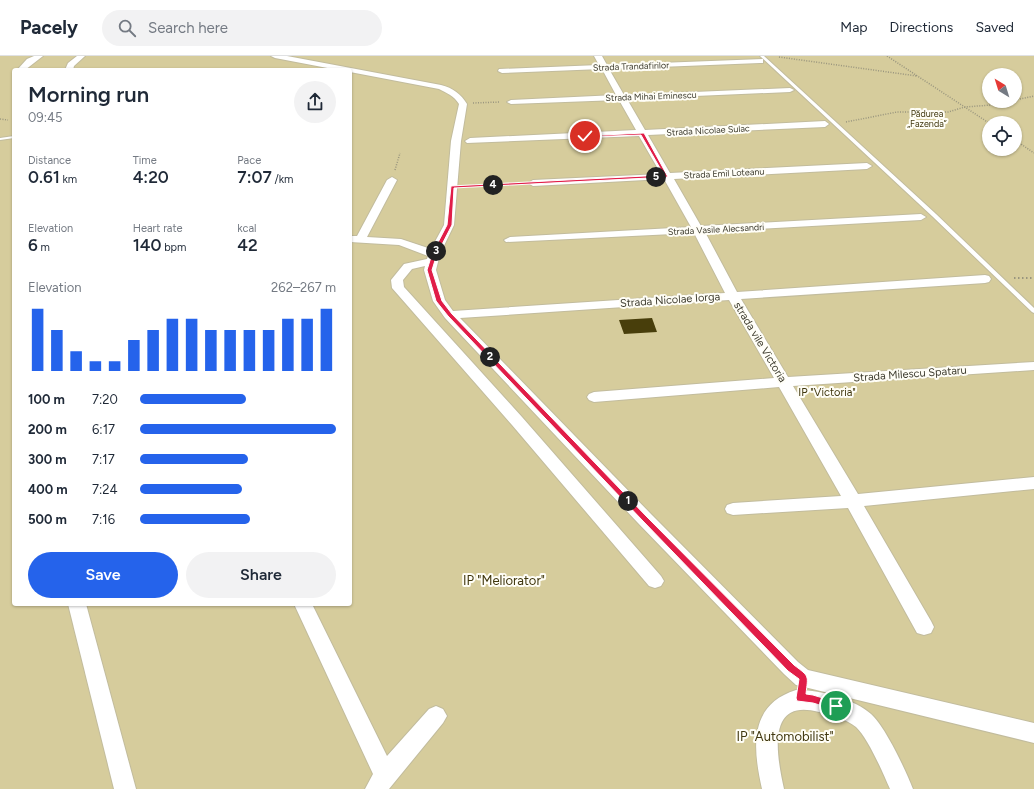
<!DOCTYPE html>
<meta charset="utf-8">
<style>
body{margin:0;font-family:Figtree,sans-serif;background:#f2f2f3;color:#1f2937;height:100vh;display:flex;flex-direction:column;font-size:15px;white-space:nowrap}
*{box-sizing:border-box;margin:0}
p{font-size:13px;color:#747a83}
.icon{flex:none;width:22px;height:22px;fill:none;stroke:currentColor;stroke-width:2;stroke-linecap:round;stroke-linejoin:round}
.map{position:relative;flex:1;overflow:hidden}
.side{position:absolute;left:12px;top:12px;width:340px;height:538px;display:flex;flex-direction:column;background:#fff;border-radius:4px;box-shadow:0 1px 3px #0004}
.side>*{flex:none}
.needle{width:26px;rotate:322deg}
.controls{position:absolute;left:982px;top:12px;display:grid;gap:8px}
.controls a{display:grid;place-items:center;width:40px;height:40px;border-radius:50%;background:#fff;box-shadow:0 1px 3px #0004;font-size:20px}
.pin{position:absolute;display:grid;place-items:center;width:34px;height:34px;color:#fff;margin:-17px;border:2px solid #fff;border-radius:50%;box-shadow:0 1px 4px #0007}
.km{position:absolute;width:20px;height:20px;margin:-10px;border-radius:50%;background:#222;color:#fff;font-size:11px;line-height:20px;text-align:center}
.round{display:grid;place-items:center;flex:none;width:42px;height:42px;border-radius:21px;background:#f2f2f3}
.headline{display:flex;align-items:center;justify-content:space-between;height:68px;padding:0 16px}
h1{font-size:22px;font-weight:600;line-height:30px}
.metrics{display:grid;grid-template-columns:repeat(3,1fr);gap:6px;height:68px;padding:4px 16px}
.metrics div{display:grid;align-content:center}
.metrics b{font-size:17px;font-weight:600}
.metrics small{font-size:11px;font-weight:400}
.metrics p{font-size:11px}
.chart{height:112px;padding:8px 16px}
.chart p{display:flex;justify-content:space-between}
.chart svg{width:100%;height:72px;margin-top:4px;stroke:#2563eb;stroke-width:6}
.primary-button{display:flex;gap:8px;margin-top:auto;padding:8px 16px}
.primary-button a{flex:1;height:46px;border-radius:24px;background:#2563eb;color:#fff;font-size:16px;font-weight:600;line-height:46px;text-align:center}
.primary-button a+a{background:#f2f2f3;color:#1f2937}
ul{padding:0 16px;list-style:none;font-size:13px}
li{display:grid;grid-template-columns:64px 48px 1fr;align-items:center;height:30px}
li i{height:10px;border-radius:5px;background:#2563eb}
header{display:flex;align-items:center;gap:24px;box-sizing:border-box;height:56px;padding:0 20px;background:#fff;border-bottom:1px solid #e0e1e3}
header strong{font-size:19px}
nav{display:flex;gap:22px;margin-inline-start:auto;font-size:14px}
.search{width:280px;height:36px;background:#f2f2f3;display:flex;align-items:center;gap:10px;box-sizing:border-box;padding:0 14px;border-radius:22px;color:#747a83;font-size:15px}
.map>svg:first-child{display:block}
.green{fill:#d6cc9c;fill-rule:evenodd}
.building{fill:#483e0b}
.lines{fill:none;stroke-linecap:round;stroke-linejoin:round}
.lane-casing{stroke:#c2bc9d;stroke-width:2}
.street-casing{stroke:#c2bc9d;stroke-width:2}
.path-far1{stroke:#99957e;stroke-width:1.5;stroke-dasharray:1 1.5;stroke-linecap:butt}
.path{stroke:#99957e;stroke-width:2;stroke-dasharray:1.5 2.5;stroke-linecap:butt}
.lane{fill:#fff;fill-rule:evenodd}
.street{fill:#fff;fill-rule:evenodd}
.route{fill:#e11d48;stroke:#fff}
.labels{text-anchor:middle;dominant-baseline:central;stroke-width:4;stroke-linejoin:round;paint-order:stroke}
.far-street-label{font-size:9px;fill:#3d3b2e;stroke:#fffef7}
.far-park-label{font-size:9px;fill:#40370e;stroke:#fffef7}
.street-label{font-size:11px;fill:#3d3b2e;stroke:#fffef7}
.park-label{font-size:11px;fill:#40370e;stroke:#fffef7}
.near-park-label{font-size:13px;fill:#40370e;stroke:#fffef7}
</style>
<header>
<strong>Pacely</strong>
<div class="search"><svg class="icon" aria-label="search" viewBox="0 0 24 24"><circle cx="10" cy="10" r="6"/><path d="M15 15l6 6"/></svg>Search here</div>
<nav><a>Map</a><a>Directions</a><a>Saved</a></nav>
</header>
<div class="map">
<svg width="1034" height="733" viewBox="0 0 1034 733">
<rect width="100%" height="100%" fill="#f7f1d1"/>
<!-- green -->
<path class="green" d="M0,0H1034V733H0ZM14,14H350V548H14ZM989,19H1015V45H989ZM989,67H1015V93H989Z"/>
<!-- building -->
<path class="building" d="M652,262L657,276L624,278L619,264Z"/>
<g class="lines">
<defs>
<g id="lane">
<path d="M760,0H764L936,158L1034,252V257L1032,256L932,160Z"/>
<path d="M14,80V82L0,84V82Z"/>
</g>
<g id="street">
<path d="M34,0H43L25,14H17L27,3Z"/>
<path d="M77,0H85L74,10L73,14H65L68,7Z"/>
<path d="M271,0H287L441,29C453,32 461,38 467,48L461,85L454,169L440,198L436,214L445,244L453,255L725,237L694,177L506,186L504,184L510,181L691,171L664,123L533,130L528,127L533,124L661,118L639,80L467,87L465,85L470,82L636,74L619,44L511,48L507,46L511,44L616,39L602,13L502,17L498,15L499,13L599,9L594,0H602L607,9L763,3V7H760L609,13L624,39L790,32L794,34L790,36L627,43L645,74L825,65L829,68L825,71L648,79L670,117L867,107L872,110L867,113L674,123L701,170L921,158L926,161L921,164L705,176L737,236L985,219L989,220L991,223L989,226L985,227L741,243L788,321L1034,306V314L793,330L858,438L1034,421V433L864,450L931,565L934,571L931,577L924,579L917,577L848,452L733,459L727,457L725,453L727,449L733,447L841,440L779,331L594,346L589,344L587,341L589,338L594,336L774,322L729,244L460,262L650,457L798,606L808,614L1034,667V687L796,629L784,618L638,467L445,262L433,245L424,214L425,210L412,213L403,224L404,231L522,361L661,520L664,525L661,530L655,532L649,530L512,369L392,232L391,224L404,208L427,203L428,200L399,189L350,186V180H357L387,124L392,121L397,124L367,181L401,183L431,193L444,169L451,85L459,48C454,40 447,37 439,33L350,16V14H338L275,2Z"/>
<path d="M68,548H86L136,733H114Z"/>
<path d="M294,548H312L387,700L429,653L436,650L443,653L447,660L443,667L389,733H365L373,718Z"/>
<path d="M796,634C817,633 855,643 871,658C885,670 906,715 913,733H890C883,717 868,682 856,671C846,663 832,659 819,656C765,641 777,701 784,733H762C753,693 748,649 796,634Z"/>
</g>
</defs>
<!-- lane casing -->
<use href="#lane" class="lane-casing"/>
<!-- street casing -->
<use href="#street" class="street-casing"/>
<!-- path-far1 -->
<g class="path-far1">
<path d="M887,0L989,67"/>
<path d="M779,1L917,20"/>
<path d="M1015,44L1034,40"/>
<path d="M473,47L500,46"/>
<path d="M0,63L8,64"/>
<path d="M846,66L897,56H948L965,51L991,49L1010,45"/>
<path d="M1015,84L1034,97"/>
<path d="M395,114L400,97"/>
<path d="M464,130L521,128"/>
</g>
<!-- path -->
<path class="path" d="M1014,222H1034"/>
<!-- lane -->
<use href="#lane" class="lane"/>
<!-- street -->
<use href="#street" class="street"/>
</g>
<!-- route -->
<path class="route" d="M644,77L668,121L454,132L452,169L437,198L432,214L442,245L452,258L647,461L794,609C810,621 808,619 806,638L813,639L839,647L841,650L839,653L836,654L813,647L797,645L796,642L799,623L788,615L642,464L448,260L436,245L427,214L432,198L447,169L451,130L664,119L641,79L585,81L583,80Z"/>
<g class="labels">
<!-- far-street labels -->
<g class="far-street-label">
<text transform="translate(631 10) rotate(-2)">Strada Trandafirilor</text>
<text transform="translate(651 40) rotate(-2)">Strada Mihai Eminescu</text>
<text transform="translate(708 74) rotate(-3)">Strada Nicolae Sulac</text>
<text transform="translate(724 117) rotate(-3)">Strada Emil Loteanu</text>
<text transform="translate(716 173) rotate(-3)">Strada Vasile Alecsandri</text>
</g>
<!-- far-park labels -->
<g class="far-park-label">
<text x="927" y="57">Pădurea<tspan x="927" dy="10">„Fazenda”</tspan></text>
</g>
<!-- street labels -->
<g class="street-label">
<text transform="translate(670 244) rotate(-4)">Strada Nicolae Iorga</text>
<text transform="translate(760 286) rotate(59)">strada vile Victoria</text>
<text transform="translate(910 318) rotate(-4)">Strada Milescu Spataru</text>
</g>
<!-- park labels -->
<g class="park-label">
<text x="827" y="336">IP "Victoria"</text>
</g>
<!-- near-park labels -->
<g class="near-park-label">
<text x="504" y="524">IP "Meliorator"</text>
<text x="785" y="680">IP "Automobilist"</text>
</g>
</g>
</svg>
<div class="controls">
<a><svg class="needle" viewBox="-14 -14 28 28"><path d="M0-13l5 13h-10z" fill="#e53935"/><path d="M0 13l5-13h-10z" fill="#747a83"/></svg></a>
<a><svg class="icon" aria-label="locate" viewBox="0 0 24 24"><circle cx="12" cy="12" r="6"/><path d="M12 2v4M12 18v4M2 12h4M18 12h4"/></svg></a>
</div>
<div class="pin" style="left:836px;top:650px;background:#1e9e55"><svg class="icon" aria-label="arrive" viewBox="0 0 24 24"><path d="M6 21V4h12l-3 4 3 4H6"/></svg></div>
<div class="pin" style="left:585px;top:80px;background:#d93025"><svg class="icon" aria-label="check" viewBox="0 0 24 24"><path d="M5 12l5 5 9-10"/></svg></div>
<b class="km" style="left:628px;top:445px">1</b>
<b class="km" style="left:490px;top:301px">2</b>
<b class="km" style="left:436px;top:195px">3</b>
<b class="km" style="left:493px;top:129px">4</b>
<b class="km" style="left:656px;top:121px">5</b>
<section class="side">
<div class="headline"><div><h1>Morning run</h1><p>09:45</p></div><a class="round"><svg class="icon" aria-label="share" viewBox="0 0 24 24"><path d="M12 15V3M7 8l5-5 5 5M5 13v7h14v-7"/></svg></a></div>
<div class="metrics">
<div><p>Distance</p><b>0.61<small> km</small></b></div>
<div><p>Time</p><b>4:20</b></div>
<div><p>Pace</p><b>7:07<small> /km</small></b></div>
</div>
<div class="metrics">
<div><p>Elevation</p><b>6<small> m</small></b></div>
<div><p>Heart rate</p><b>140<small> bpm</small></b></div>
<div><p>kcal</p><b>42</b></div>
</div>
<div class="chart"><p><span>Elevation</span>262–267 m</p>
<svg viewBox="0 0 160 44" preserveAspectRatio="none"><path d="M5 44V6M15 44V19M25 44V32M35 44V38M45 44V38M55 44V25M65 44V19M75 44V12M85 44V12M95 44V19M105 44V19M115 44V19M125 44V19M135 44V12M145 44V12M155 44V6"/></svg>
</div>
<ul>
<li><b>100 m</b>7:20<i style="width:54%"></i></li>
<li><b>200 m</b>6:17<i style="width:100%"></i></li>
<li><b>300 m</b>7:17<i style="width:55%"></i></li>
<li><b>400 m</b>7:24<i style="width:52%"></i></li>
<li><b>500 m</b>7:16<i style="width:56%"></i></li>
</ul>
<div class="primary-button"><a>Save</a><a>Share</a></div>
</section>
</div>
